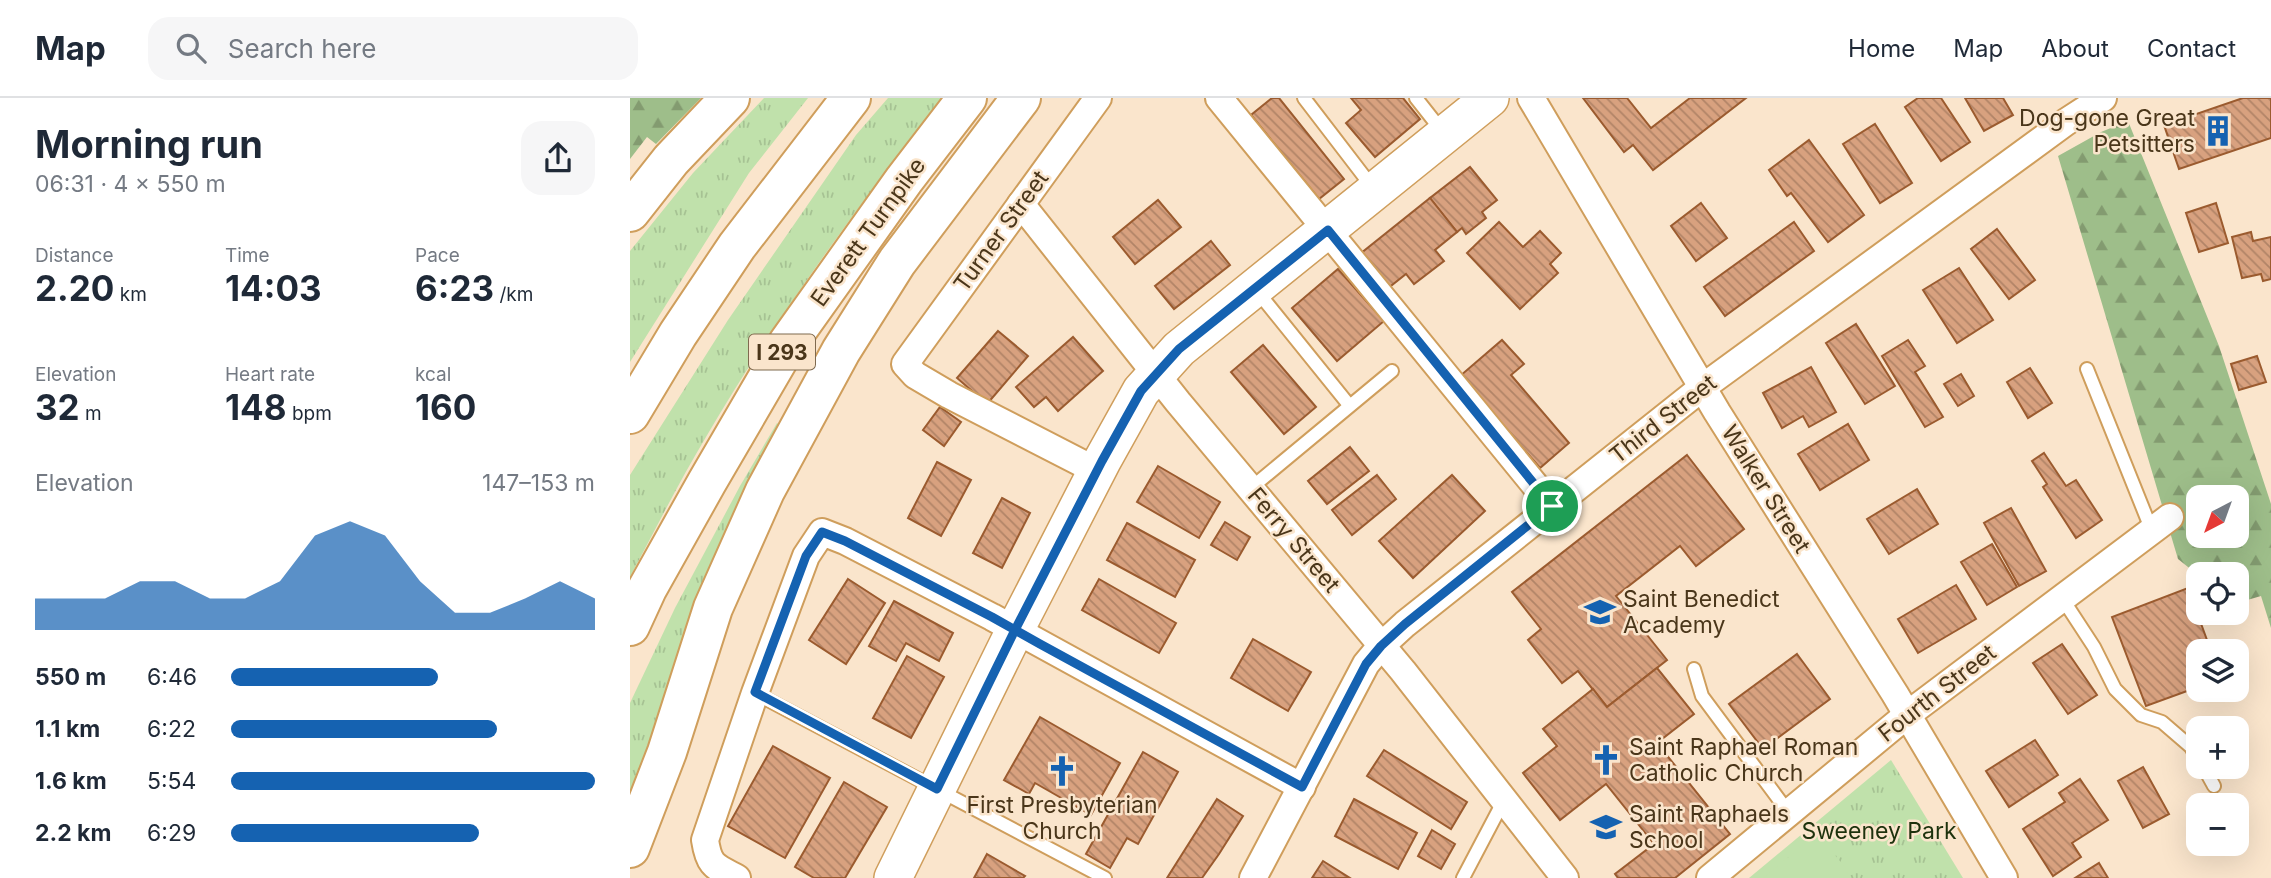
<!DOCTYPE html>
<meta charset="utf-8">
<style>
body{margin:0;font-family:Inter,sans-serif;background:#f6f6f7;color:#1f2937;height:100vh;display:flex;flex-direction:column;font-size:26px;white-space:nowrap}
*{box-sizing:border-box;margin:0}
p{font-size:23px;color:#747a83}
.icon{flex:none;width:38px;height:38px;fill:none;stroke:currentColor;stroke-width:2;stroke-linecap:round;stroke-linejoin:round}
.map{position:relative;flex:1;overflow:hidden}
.panel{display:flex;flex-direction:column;background:#fff;width:630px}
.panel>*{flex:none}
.needle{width:46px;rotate:221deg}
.controls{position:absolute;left:1556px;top:387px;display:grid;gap:14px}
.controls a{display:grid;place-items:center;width:63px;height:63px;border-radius:14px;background:#fff;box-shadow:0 7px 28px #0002;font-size:35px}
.pin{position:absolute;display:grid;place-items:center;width:60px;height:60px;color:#fff;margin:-30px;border:4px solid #fff;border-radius:50%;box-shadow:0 2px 7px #0007}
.round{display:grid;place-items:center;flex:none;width:74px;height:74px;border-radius:21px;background:#f6f6f7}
.summary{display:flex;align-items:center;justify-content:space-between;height:119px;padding:0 35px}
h1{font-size:38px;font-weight:700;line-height:52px}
.stats{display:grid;grid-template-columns:repeat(3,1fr);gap:10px;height:119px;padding:7px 35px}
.stats div{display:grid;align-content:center}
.stats b{font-size:35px;font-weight:700}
.stats small{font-size:19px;font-weight:400}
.stats p{font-size:19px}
.chart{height:196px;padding:14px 35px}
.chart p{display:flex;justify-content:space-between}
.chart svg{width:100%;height:126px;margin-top:7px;fill:#1562b1;opacity:.7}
ul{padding:0 35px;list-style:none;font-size:23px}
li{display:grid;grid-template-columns:112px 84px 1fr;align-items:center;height:52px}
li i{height:18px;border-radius:9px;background:#1562b1}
header{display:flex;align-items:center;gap:42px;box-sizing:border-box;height:98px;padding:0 35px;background:#fff;border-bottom:2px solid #e0e1e3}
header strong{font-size:33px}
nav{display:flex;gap:38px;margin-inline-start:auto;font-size:24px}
.search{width:490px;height:63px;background:#f6f6f7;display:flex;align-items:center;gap:18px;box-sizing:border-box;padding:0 24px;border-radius:21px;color:#747a83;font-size:26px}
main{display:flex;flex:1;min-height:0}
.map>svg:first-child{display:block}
.grass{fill:url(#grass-tufts)}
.forest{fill:url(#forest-firs);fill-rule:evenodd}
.garden{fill:#c0e1ab}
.building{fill:url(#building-back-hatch);stroke:#9b5b2f;stroke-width:2}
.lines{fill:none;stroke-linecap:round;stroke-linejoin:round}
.service-casing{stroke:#cf9e5c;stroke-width:16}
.minor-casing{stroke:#cf9e5c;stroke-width:30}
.secondary-casing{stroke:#cf9e5c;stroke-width:40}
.motorway-casing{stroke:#cf9e5c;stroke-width:42}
.service{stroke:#fff;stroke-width:12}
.minor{stroke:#fff;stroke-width:26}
.secondary{stroke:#fff;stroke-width:37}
.motorway{stroke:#fff;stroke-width:38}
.route-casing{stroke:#fff;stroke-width:14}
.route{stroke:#1562b1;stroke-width:9}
.labels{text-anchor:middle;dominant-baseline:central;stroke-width:5;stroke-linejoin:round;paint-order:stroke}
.shield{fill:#fae5cc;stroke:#7f6a4f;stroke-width:2}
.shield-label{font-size:21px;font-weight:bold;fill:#4a361a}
.poi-label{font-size:23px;fill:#4a361a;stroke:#fae5cc;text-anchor:start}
.street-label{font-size:23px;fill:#4a361a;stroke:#fae5cc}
.park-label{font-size:23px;fill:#1d320d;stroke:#fae5cc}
</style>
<header>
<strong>Map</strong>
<div class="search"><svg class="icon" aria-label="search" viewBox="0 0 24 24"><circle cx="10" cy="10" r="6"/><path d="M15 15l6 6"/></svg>Search here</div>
<nav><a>Home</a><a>Map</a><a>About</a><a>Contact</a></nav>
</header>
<main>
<section class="panel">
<div class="summary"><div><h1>Morning run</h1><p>06:31 · 4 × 550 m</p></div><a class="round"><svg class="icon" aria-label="share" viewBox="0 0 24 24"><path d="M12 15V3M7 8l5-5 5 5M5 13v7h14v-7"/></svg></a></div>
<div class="stats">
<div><p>Distance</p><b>2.20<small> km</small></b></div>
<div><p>Time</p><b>14:03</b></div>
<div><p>Pace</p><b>6:23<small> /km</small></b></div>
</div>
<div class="stats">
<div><p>Elevation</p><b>32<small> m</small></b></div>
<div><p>Heart rate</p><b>148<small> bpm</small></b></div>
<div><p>kcal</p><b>160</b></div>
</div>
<div class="chart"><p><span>Elevation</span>147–153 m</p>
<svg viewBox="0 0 160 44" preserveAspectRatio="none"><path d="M0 44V33L10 33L20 33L30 27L40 27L50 33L60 33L70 27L80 11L90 6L100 11L110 27L120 38L130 38L140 33L150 27L160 33V44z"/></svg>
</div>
<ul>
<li><b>550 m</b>6:46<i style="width:57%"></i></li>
<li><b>1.1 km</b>6:22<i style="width:73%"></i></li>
<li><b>1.6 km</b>5:54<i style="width:100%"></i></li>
<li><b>2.2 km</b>6:29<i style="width:68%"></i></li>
</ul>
</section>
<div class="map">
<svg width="1641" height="780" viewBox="0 0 1641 780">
<defs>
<pattern id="grass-tufts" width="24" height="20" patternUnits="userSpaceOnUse" patternTransform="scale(1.75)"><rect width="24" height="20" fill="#c0e1ab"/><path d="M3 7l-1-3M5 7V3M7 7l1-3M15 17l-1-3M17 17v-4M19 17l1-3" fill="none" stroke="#a6c293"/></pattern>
<pattern id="forest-firs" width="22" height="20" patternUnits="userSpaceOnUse" patternTransform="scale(1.75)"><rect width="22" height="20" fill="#9ebe8a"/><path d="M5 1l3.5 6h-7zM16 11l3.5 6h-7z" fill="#839b70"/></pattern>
<pattern id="building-back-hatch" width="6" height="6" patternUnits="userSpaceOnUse" patternTransform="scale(1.75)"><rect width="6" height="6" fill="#d8a17f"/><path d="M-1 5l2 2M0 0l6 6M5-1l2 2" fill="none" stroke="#b18467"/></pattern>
</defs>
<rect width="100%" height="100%" fill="#fae5cc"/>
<!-- grass -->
<g class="grass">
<path d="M134,0H178L119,75L0,264V153L63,75Z"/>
<path d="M258,0H313C227,108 146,220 76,339C49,384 25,432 0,479V377L98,222L226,37Z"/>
<path d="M147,325L151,328L0,700V605L45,510L110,388Z"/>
<path d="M1261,662L1333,780H1119Z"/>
</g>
<!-- forest -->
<g class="forest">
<path d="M0,0H71L26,46L17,39L0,61Z"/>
<path d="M1498,23L1589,248L1641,406V530L1631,498L1607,505L1606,476L1568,477L1548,461L1428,58L1471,34ZM1568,399H1606V438H1568Z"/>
</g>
<!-- garden -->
<path class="garden" d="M1187,736L1215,769L1219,780H1133Z"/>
<!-- building -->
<g class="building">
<path d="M642,0H649L714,81L689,101L621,17Z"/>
<path d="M721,0H773L790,21L745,59L716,25L731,12Z"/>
<path d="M953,0H997L1021,30L1060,0H1116L1023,72L1003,47L994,54Z"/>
<path d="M1288,0H1311L1340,44L1311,63L1275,9Z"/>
<path d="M1335,0H1373L1383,17L1354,33Z"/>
<path d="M1613,0H1641V40L1549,71L1534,27Z"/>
<path d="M1245,26L1282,85L1250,105L1213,46Z"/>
<path d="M1179,42L1234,117L1198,144L1161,95L1157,98L1139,72Z"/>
<path d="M840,69L867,102L852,114L856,120L836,136L832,130L827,134L800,100Z"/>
<path d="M800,100L827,134L805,152L814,163L784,186L776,176L757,191L730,156Z"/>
<path d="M528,102L551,129L505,166L483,139Z"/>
<path d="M1071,105L1097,140L1066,163L1041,128Z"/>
<path d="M1586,105L1598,145L1569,154L1556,115Z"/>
<path d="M869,124L893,149L910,133L931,155L920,166L928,175L890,211L837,155Z"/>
<path d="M1164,124L1184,153L1095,218L1074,189Z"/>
<path d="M1367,131L1405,182L1379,201L1341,151Z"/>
<path d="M1621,134L1623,143L1641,139V181L1633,183L1631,176L1612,180L1602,139Z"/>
<path d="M581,143L600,167L544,211L525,188Z"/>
<path d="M1329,170L1363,222L1327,245L1293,192Z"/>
<path d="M708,171L754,223L707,263L662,210Z"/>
<path d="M1226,226L1265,288L1235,306L1196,245Z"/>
<path d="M368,233L398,258L357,306L327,280Z"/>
<path d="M443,239L473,273L428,313L416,299L404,309L386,289Z"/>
<path d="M872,242L894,266L881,277L939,345L910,370L830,278Z"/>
<path d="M1278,242L1295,268L1285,274L1313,319L1295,329L1252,258Z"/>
<path d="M633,247L686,309L654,336L601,274Z"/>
<path d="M1627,258L1636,284L1609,292L1601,266Z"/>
<path d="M1181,269L1206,314L1179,329L1173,318L1152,330L1133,295Z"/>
<path d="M1400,270L1422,305L1398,320L1377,284Z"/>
<path d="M1331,276L1344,298L1328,308L1314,286Z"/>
<path d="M310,309L331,324L314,348L293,332Z"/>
<path d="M1218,326L1239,362L1190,392L1168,356Z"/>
<path d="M720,349L739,373L697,406L678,383Z"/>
<path d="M1414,355L1436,388L1446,382L1472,422L1446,440L1413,389L1417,386L1402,363Z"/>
<path d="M1057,357L1114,431L1066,468L1050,448L986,498L1037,562L977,609L948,573L932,585L898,542L911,531L882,494Z"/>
<path d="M307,364L341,382L311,438L278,420Z"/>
<path d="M528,368L590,404L569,440L507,404Z"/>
<path d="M747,377L766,401L722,437L702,412Z"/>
<path d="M822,377L855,413L783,480L749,443Z"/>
<path d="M1287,391L1308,426L1259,456L1237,421Z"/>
<path d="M372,400L400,415L372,470L343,455Z"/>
<path d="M1381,410L1416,473L1389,488L1354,425Z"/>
<path d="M595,424L620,439L607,462L581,447Z"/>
<path d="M497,425L565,462L545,499L477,462Z"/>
<path d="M1362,446L1387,489L1357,507L1331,464Z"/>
<path d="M218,481L255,505L216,566L179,542Z"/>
<path d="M469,481L546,525L529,555L452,512Z"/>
<path d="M1326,487L1346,521L1288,555L1268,521Z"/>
<path d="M1558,490L1581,553H1568V589L1516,608L1482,519Z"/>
<path d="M264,503L323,535L309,563L276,545L266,563L239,548Z"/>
<path d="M623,541L681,574L658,613L601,580Z"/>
<path d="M1432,546L1467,597L1438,616L1403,565Z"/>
<path d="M1167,556L1200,601L1133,651L1099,606Z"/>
<path d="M277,558L314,579L281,640L243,620Z"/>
<path d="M1027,570L1064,616L1027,645L1100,736L1045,780H988L985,776L1024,746L976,686L930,722L893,675L927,648L913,631L963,591L977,609Z"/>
<path d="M410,619L490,665L461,717L405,685L399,696L374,682Z"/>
<path d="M1405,642L1428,677L1379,709L1356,673Z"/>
<path d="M143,648L200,680L155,760L98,728Z"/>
<path d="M754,652L837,704L821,731L737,678Z"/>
<path d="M513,654L548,674L508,746L497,740L480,770L456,756Z"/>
<path d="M1513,669L1539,716L1513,730L1488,683Z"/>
<path d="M1450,681L1478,722L1442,745L1451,759L1423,778L1393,731L1435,704L1429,695Z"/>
<path d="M214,684L257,709L215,780H184L165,769Z"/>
<path d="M587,701L613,718L589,756L572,780H537Z"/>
<path d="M724,701L787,735L768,771L705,738Z"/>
<path d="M802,732L825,746L811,771L788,758Z"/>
<path d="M357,756L395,778L393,780H344Z"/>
<path d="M693,763L720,780H682Z"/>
<path d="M1469,765L1478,780H1445Z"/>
</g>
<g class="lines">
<defs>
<g id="service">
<path d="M674,0L743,90"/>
<path d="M786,0L812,33"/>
<path d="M627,193L719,307"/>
<path d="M1457,271L1522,433"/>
<path d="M621,390L762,273"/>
<path d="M1432,500L1464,549L1485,591L1511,617L1532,624L1561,649L1568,661"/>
<path d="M1064,571L1072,598L1159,715"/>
<path d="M125,595L475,780"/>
<path d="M1573,668L1584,688"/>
<path d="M833,780L873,704"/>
</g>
<g id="minor">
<path d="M589,0L922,408"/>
<path d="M901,0L1087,314L1265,596L1374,780"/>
<path d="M391,106L548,304L773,573L935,780"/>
<path d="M467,373L319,297L285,277L275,266L468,0"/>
<path d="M107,780C84,768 79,768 75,742L125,595L176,458L192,434L215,443L362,519L672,689"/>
<path d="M623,780L736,566L751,548L775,526L1073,289L1436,24L1473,0"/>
<path d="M1080,780L1277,617L1540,419"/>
</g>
<path id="secondary" d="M263,780L385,532L472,363L511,293L549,251L860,0"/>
<g id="motorway">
<path d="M0,114L41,62L100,0"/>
<path d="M0,316L48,236L107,148L221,0"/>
<path d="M0,528L17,491L77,384L158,245L274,82L337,0"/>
<path d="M0,750L37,654L83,510L135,393L211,253L267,164L391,0"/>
</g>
</defs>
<!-- service casing -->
<use href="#service" class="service-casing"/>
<!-- minor casing -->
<use href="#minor" class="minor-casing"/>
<!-- secondary casing -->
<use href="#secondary" class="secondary-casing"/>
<!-- motorway casing -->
<use href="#motorway" class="motorway-casing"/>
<!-- service -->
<use href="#service" class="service"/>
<!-- minor -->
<use href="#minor" class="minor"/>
<!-- secondary -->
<use href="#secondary" class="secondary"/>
<!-- motorway -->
<use href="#motorway" class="motorway"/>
</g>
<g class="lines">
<defs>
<path id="route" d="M922,408L775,526L751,548L736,566L672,689L410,546L362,519L215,443L192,434L176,458L125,594L307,691L385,532L472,363L511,293L549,251L698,132L922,408"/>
</defs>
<!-- route casing -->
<use href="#route" class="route-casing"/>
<!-- route -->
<use href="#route" class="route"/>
</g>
<!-- icons -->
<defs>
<symbol id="building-bare" viewBox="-9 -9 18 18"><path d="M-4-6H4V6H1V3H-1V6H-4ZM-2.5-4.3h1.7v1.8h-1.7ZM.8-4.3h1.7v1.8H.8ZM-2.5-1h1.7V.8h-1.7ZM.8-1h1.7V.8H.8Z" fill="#1562b1" stroke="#fae5cc" stroke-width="2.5" paint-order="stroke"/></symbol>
<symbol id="school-bare" viewBox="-9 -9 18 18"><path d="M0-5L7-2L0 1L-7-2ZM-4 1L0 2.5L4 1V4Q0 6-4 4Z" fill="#1562b1" stroke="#fae5cc" stroke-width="2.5" paint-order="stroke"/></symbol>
<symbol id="church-bare" viewBox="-9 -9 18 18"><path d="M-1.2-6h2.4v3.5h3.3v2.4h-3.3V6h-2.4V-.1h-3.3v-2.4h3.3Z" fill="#1562b1" stroke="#fae5cc" stroke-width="2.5" paint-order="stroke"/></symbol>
</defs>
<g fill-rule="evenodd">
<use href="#building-bare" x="1566" y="11" width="44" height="44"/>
<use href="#school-bare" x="948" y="492" width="44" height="44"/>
<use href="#church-bare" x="954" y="640" width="44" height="44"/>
<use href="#church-bare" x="410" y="651" width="44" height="44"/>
<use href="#school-bare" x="954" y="707" width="44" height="44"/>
</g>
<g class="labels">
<!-- shield labels -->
<rect class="shield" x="119" y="236.5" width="66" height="35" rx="5"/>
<g class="shield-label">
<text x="152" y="254">I 293</text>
</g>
<!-- poi labels -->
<g class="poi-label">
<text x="1565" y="20" text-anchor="end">Dog-gone Great<tspan x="1565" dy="26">Petsitters</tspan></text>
<text x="993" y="501">Saint Benedict<tspan x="993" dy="26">Academy</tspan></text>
<text x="999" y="649">Saint Raphael Roman<tspan x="999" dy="26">Catholic Church</tspan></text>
<text x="432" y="707" text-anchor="middle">First Presbyterian<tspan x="432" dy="26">Church</tspan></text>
<text x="999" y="716">Saint Raphaels<tspan x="999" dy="26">School</tspan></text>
</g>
<!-- street labels -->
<g class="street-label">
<text transform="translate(371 133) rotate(-54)">Turner Street</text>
<text transform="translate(238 134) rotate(-54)">Everett Turnpike</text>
<text transform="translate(1033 321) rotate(-38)">Third Street</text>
<text transform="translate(1136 391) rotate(58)">Walker Street</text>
<text transform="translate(664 442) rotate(50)">Ferry Street</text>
<text transform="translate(1307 595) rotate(-38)">Fourth Street</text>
</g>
<!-- park labels -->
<g class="park-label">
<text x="1249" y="733">Sweeney Park</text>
</g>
</g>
</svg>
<div class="controls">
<a><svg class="needle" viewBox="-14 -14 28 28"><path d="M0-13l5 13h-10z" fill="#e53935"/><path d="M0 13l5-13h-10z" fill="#747a83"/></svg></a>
<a><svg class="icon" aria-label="locate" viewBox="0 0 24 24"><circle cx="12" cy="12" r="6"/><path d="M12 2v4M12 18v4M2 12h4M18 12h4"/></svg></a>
<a><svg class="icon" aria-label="layers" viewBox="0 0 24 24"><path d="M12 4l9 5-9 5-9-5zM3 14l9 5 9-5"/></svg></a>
<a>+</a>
<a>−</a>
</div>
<div class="pin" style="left:922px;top:408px;background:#1e9e55"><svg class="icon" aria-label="arrive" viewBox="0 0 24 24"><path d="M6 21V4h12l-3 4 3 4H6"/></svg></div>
</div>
</main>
